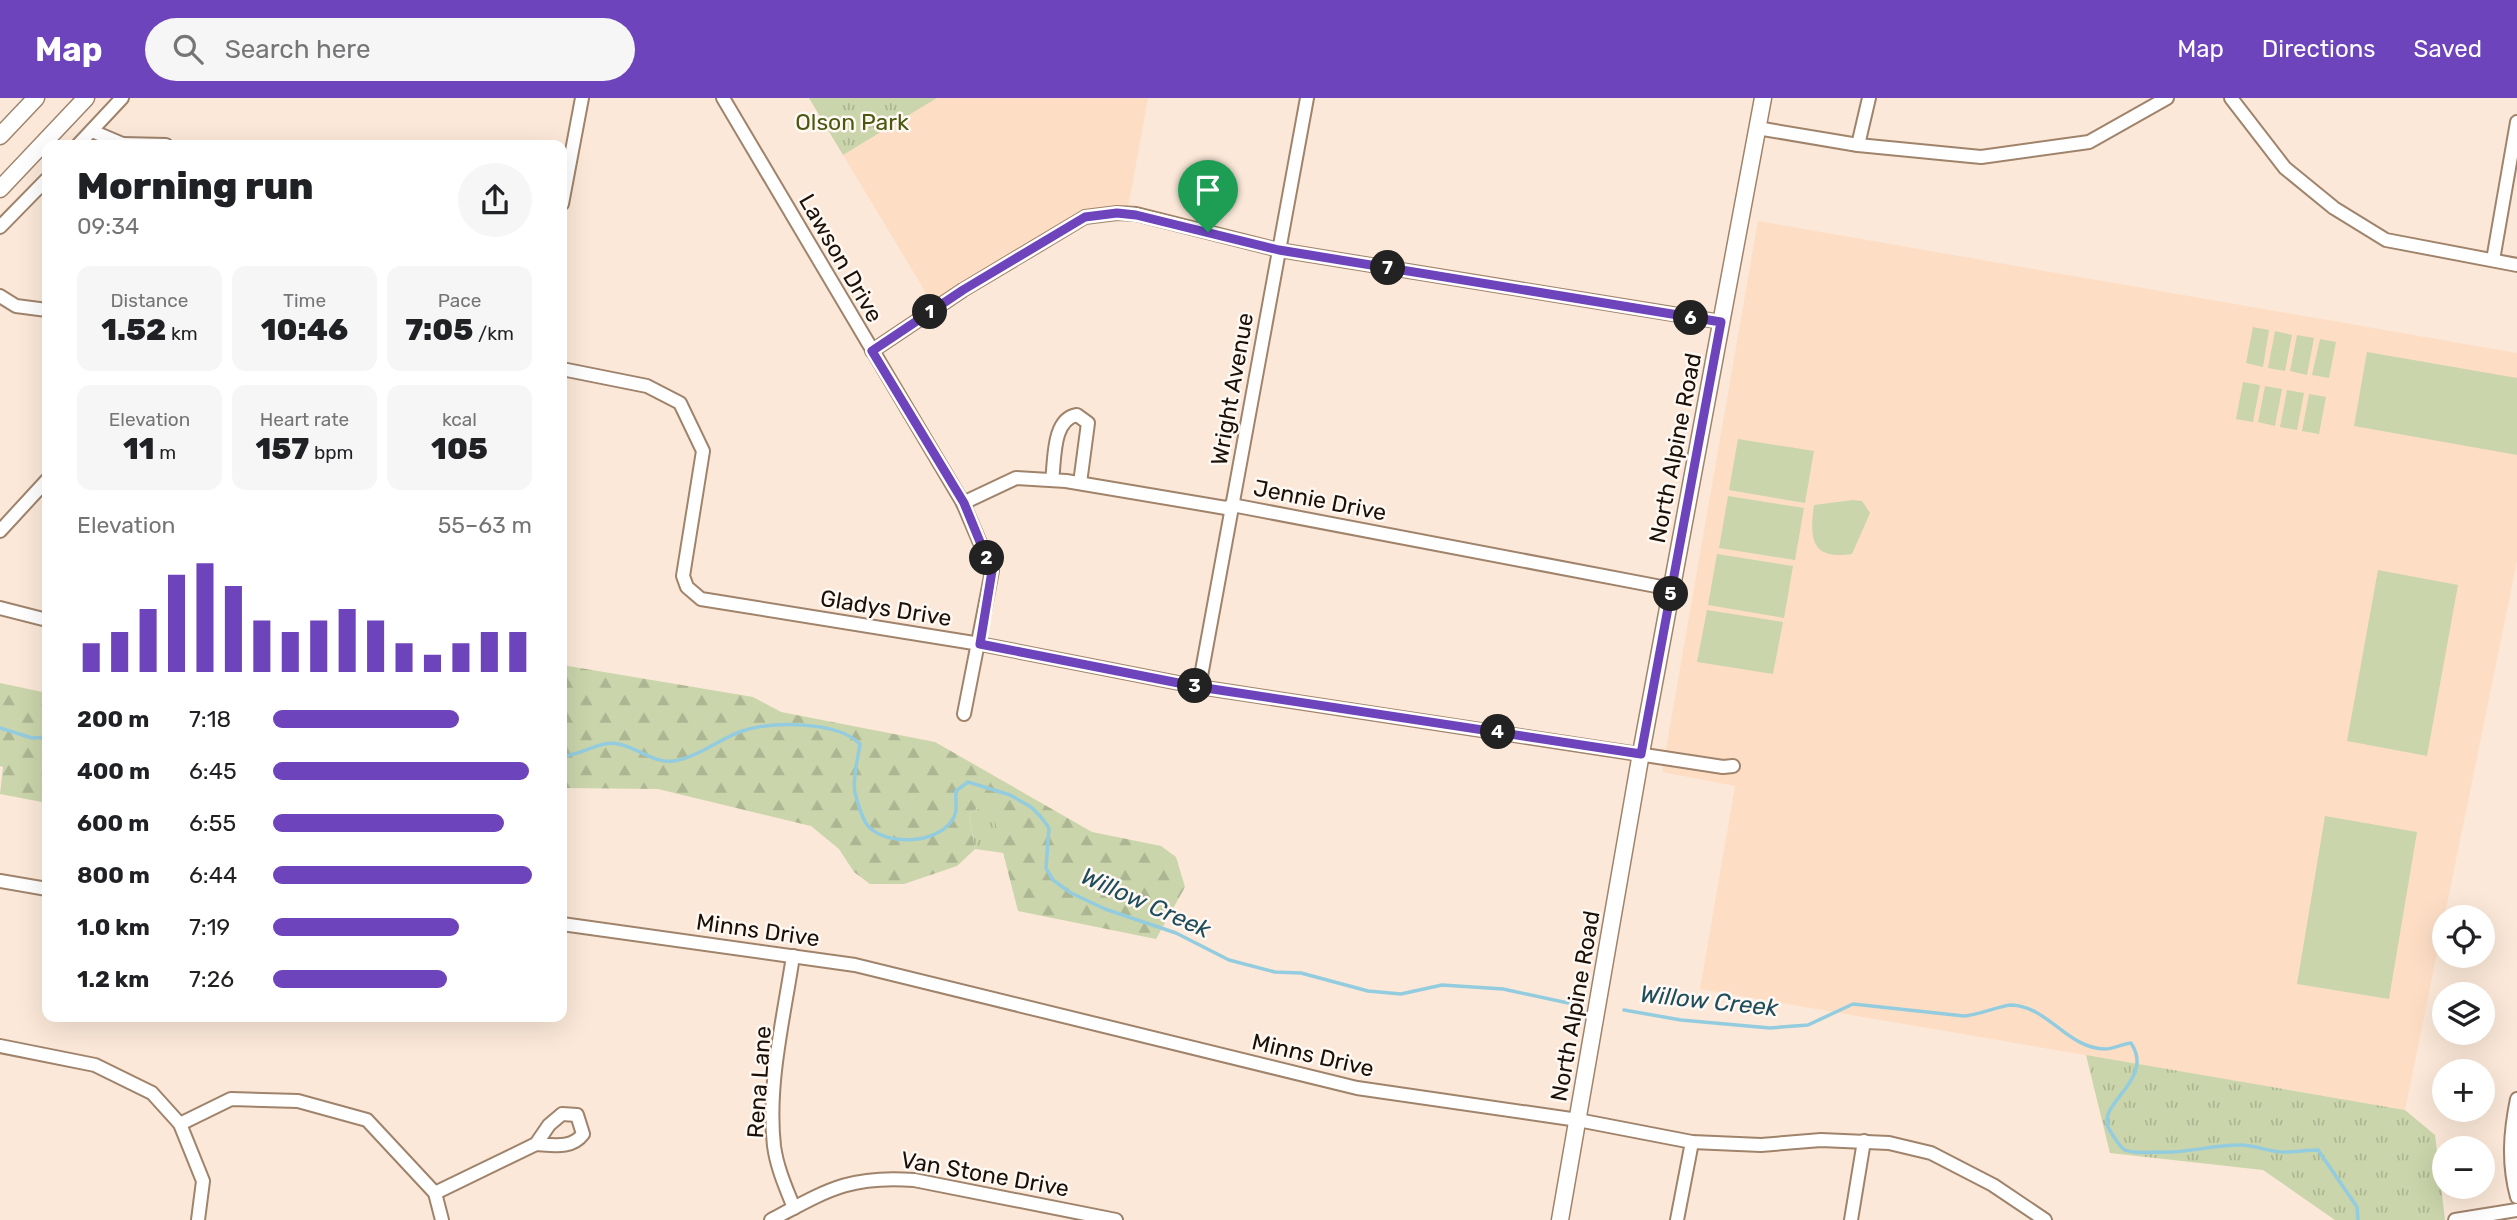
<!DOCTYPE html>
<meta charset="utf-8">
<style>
body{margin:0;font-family:Rubik,sans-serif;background:#f6f6f6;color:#202124;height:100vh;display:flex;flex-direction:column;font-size:26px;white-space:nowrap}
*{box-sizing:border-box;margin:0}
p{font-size:23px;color:#757577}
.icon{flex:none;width:38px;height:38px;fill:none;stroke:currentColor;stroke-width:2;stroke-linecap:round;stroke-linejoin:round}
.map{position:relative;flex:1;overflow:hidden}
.sheet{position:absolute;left:42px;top:42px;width:525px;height:882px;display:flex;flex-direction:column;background:#fff;border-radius:14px;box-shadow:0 7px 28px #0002}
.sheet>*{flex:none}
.fabs{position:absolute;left:2432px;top:807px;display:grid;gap:14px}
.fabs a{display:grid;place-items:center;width:63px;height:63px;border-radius:50%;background:#fff;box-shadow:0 7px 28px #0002;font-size:35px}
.pin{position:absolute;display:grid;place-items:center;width:60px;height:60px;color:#fff;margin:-72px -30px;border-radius:50% 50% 50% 0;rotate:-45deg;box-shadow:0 0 7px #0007}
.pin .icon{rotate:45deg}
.km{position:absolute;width:35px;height:35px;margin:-18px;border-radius:50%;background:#222;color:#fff;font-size:19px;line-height:35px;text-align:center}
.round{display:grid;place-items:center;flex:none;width:74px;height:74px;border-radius:37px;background:#f6f6f6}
.headline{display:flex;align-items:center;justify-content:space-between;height:119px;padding:0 35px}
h1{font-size:38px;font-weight:800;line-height:52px}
.figures{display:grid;grid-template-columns:repeat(3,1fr);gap:10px;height:119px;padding:7px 35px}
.figures div{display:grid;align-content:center;border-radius:14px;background:#f6f6f6;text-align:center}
.figures b{font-size:30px;font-weight:800}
.figures small{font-size:19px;font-weight:400}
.figures p{font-size:19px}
.chart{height:196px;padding:14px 35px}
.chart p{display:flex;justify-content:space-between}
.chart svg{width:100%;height:126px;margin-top:7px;stroke:#6e44bd;stroke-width:6}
ul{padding:0 35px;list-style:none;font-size:23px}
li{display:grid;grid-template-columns:112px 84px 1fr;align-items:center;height:52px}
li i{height:18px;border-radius:9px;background:#6e44bd}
header{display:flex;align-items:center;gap:42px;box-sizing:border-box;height:98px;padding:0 35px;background:#6e44bd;color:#fff}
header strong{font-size:33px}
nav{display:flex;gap:38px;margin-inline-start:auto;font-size:24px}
.search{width:490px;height:63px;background:#f6f6f6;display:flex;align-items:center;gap:18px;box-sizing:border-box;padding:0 24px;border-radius:38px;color:#757577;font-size:26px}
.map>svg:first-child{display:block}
.built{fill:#fddec5}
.grass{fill:url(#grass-tufts)}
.forest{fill:url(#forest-firs)}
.garden{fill:#cad5ab}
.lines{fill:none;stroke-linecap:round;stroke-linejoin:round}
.stream{stroke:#94ccdf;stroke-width:3.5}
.minor-casing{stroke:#a0836b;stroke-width:16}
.major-casing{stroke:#a0836b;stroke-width:19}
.minor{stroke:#fff;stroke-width:12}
.major{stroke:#fff;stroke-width:16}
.route-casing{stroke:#fff;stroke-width:14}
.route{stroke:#6e44bd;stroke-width:9}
.labels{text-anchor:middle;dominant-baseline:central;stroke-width:5;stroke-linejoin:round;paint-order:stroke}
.park-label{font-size:23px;fill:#4b5812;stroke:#fff8f3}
.street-label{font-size:23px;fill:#1b1007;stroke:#fff8f3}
.water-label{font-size:24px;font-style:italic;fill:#1e4d5c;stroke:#fff8f3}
</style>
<header>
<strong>Map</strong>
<div class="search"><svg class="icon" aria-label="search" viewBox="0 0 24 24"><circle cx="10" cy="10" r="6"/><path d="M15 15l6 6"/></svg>Search here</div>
<nav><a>Map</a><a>Directions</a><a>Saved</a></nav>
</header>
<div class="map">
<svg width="2517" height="1122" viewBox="0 0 2517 1122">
<defs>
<pattern id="grass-tufts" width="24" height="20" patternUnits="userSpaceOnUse" patternTransform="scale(1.75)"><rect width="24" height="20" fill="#cad5ab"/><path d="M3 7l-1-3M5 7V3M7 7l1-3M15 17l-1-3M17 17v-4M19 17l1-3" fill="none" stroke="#adb692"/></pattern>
<pattern id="forest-firs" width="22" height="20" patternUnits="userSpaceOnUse" patternTransform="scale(1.75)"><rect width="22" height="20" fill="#cad5ab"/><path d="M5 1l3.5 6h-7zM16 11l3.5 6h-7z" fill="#adb692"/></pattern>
</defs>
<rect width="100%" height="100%" fill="#fbe8d8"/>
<!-- built -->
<g class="built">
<path d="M937,0H1148L1128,110H1102L1081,117L932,205L843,57Z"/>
<path d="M1758,123L2517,255V463L2405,1012L1700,891L1735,688L1662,674Z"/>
</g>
<!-- grass -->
<g class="grass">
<path d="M809,0H937L843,57Z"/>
<path d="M977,710L994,718L1004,755L975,751L969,717Z"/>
<path d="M2086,957L2405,1012L2435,1037L2445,1122H2335L2263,1072L2110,1055Z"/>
</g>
<!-- forest -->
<g class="forest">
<path d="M562,567L753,599L781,614L935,644L1092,734L1161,748L1176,759L1185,789L1156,841L1018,813L994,719L977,710L969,717L975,751L957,768L904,786H870L854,774L839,751L811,728L658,691L562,690Z"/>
<path d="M0,585L47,595V705L0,696L3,669L0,668Z"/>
</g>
<!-- garden -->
<g class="garden">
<path d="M2253,229L2269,232L2263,269L2246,265Z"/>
<path d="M2275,233L2292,237L2285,273L2268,270Z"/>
<path d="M2297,237L2314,240L2307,277L2290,273Z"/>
<path d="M2320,241L2336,244L2329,280L2312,277Z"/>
<path d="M2367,254L2517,280V357L2354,328Z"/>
<path d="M2243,284L2260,287L2253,324L2236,321Z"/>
<path d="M2265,288L2282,291L2275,328L2258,324Z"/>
<path d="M2287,292L2304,295L2297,332L2280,329Z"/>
<path d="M2309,296L2326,299L2319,336L2302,333Z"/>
<path d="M1738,341L1814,353L1805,405L1729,392Z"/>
<path d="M1728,398L1804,410L1795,462L1719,450Z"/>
<path d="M1853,402L1862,403L1870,415L1852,456C1812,462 1809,442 1814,407Z"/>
<path d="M1717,456L1793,468L1784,520L1708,507Z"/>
<path d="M2378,472L2458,487L2427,658L2347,643Z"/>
<path d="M1707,512L1783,524L1773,576L1697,564Z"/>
<path d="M2325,718L2417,734L2389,901L2297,886Z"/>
</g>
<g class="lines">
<!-- stream -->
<g class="stream">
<path d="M0,630L32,640L47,639"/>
<path d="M562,658C581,658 599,642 618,646C637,649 654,666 674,663C698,659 719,641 742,633C773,623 837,623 860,646C858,660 852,682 855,695C858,705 862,723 870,730C890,748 935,745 951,724C959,714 955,705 956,693L968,684L1010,697L1031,709L1041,719L1049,730L1046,770L1053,782L1071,795L1105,811L1176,835L1229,862L1275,874L1301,875L1368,893L1401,896L1442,887L1503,891L1568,905"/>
<path d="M1624,912L1681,922L1770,930L1808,927L1853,906L1964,918C1979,917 2002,907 2011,907C2048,908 2068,951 2105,951C2113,951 2122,946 2131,945C2156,983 2095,1005 2109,1031C2113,1037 2119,1049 2125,1052C2134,1056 2148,1054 2158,1054C2184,1056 2212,1047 2238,1047C2255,1046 2270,1055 2286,1054C2296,1054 2307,1052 2318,1052L2357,1109L2358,1122"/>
</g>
<defs>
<g id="minor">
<path d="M723,0L963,405L992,473L964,616"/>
<path d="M2231,0L2285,70L2334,110L2386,142L2517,167"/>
<path d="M1757,30L1858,47L1981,59L2089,44L2167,0"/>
<path d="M92,33L125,47"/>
<path d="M122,46L166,47"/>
<path d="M78,47L122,0"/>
<path d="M1858,47L1869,0"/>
<path d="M562,106L582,0"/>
<path d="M0,129L47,81"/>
<path d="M2493,162L2517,24"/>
<path d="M0,198L16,208L47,212"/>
<path d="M872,253L963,192L1085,119L1117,115L1136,116L1279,152L1722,224"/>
<path d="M562,271L647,288L680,305L703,353L683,478L687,489L701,501L980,546L1199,589L1723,669L1733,668"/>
<path d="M1052,382C1055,362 1052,321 1077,317L1088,325L1080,385"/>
<path d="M963,405L1016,380L1066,383L1226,410L1232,407L1672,491"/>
<path d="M0,433L47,382"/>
<path d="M0,510L47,522"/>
<path d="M1199,589L1307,0"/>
<path d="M0,783L47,791"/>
<path d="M562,826L855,867L1357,990L1578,1022L1692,1044L1761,1047L1821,1042L1889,1045L1931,1055L1993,1087L2045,1122"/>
<path d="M793,858C784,919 767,986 774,1048C777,1070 786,1090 794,1110"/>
<path d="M0,948L95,967L152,995L180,1026L203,1083L198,1122"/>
<path d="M2517,1001C2510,1035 2508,1066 2517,1099"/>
<path d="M180,1026L231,1001L298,1003L367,1022L435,1095L442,1122"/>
<path d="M435,1095L536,1046L549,1027L562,1016L577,1017L583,1036C572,1051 553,1047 536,1046"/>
<path d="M771,1122C826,1093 849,1077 914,1082L1116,1122"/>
<path d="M1677,1122L1692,1044"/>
<path d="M1851,1122L1864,1043"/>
<path d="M2455,1122L2517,1112"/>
</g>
<g id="major">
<path d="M0,38L36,0"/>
<path d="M0,91L86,0"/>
<path d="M1560,1122L1641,655L1763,0"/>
</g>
</defs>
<!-- minor casing -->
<use href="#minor" class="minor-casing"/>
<!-- major casing -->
<use href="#major" class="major-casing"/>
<!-- minor -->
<use href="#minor" class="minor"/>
<!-- major -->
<use href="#major" class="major"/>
</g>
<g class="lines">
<defs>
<path id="route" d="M1117,115L1136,117L1279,152L1721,224L1641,656L1199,589L980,546L992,473L964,405L872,253L963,192L1085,119Z"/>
</defs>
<!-- route casing -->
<use href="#route" class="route-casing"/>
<!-- route -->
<use href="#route" class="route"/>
</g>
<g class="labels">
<!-- park labels -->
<g class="park-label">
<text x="852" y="24">Olson Park</text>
</g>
<!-- street labels -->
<g class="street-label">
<text transform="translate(841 160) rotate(60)">Lawson Drive</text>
<text transform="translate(1232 291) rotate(-80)">Wright Avenue</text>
<text transform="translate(1675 350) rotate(-79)">North Alpine Road</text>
<text transform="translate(1320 402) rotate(11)">Jennie Drive</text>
<text transform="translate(886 510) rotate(9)">Gladys Drive</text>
<text transform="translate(758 832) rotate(8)">Minns Drive</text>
<text transform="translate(1575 908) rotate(-80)">North Alpine Road</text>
<text transform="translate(1313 957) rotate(13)">Minns Drive</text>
<text transform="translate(759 984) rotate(-86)">Rena Lane</text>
<text transform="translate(985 1076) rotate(10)">Van Stone Drive</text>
</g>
<!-- water labels -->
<g class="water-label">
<text transform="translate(1146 805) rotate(24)">Willow Creek</text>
<text transform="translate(1709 903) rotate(6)">Willow Creek</text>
</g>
</g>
</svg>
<div class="fabs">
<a><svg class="icon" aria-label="locate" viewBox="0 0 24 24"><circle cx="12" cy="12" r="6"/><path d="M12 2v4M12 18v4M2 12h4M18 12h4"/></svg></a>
<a><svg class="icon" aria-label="layers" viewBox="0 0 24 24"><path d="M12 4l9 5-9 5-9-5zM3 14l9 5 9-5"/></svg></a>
<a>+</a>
<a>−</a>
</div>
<div class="pin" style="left:1208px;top:134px;background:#1e9e55"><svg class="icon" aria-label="arrive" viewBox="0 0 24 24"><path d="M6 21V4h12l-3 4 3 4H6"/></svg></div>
<b class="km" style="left:930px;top:214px">1</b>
<b class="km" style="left:987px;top:460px">2</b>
<b class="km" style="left:1195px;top:588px">3</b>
<b class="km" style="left:1498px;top:634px">4</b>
<b class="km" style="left:1671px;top:496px">5</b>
<b class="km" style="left:1691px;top:220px">6</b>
<b class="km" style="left:1388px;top:170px">7</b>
<section class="sheet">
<div class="headline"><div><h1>Morning run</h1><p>09:34</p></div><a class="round"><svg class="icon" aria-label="share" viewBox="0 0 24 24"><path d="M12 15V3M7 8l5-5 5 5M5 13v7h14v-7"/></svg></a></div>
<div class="figures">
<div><p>Distance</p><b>1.52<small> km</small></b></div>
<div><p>Time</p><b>10:46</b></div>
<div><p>Pace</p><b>7:05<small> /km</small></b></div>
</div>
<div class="figures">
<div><p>Elevation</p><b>11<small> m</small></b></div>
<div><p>Heart rate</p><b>157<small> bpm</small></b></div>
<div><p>kcal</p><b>105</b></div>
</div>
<div class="chart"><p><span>Elevation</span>55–63 m</p>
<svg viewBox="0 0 160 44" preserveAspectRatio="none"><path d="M5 44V34M15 44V30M25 44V22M35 44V10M45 44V6M55 44V14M65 44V26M75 44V30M85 44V26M95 44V22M105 44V26M115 44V34M125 44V38M135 44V34M145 44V30M155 44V30"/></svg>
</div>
<ul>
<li><b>200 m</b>7:18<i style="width:72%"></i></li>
<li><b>400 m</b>6:45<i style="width:99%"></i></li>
<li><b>600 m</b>6:55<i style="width:89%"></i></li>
<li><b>800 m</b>6:44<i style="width:100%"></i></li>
<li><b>1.0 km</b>7:19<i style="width:72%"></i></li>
<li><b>1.2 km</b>7:26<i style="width:67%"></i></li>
</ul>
</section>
</div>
